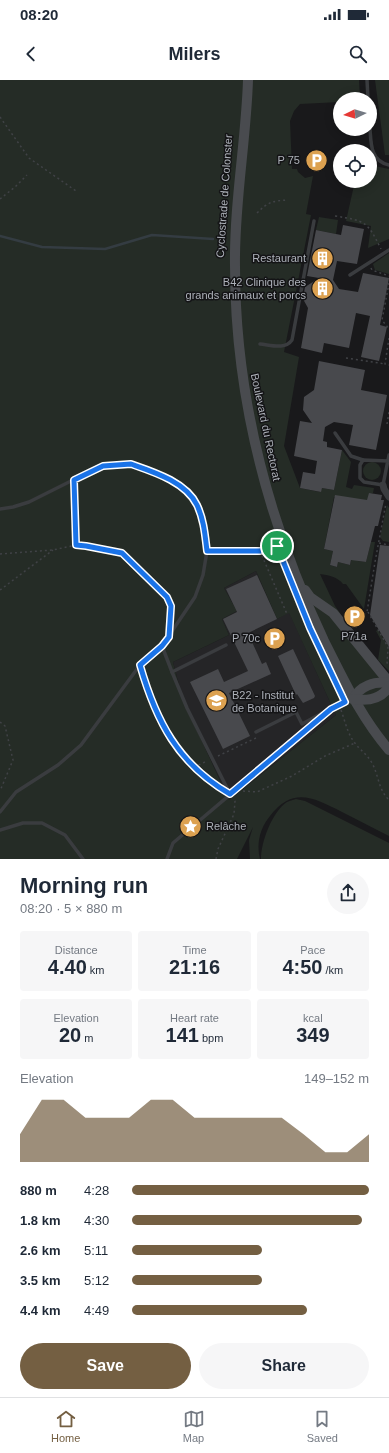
<!DOCTYPE html>
<meta charset="utf-8">
<style>
body{margin:0;font-family:Helvetica,sans-serif;background:#f6f6f7;color:#1f2937;height:100vh;display:flex;flex-direction:column;font-size:15px;white-space:nowrap}
*{box-sizing:border-box;margin:0}
p{font-size:13px;color:#747a83}
.icon{flex:none;width:22px;height:22px;fill:none;stroke:currentColor;stroke-width:2;stroke-linecap:round;stroke-linejoin:round}
.map{position:relative;height:779px;overflow:hidden}
.sheet{display:flex;flex-direction:column;background:#fff;flex:1}
.sheet>*{flex:none}
.needle{width:26px;rotate:265deg}
.controls{position:absolute;left:333px;top:12px;display:grid;gap:8px}
.controls a{display:grid;place-items:center;width:44px;height:44px;border-radius:50%;background:#fff;box-shadow:0 2px 10px #0003;font-size:20px}
.pin{position:absolute;display:grid;place-items:center;width:34px;height:34px;color:#fff;margin:-17px;border:2px solid #fff;border-radius:50%;box-shadow:0 1px 4px #0007}
.round{display:grid;place-items:center;flex:none;width:42px;height:42px;border-radius:21px;background:#f6f6f7}
.head{display:flex;align-items:center;justify-content:space-between;height:68px;padding:0 20px}
h1{font-size:22px;font-weight:700;line-height:30px}
.metrics{display:grid;grid-template-columns:repeat(3,1fr);gap:6px;height:68px;padding:4px 20px}
.metrics div{display:grid;align-content:center;border-radius:4px;background:#f6f6f7;text-align:center}
.metrics b{font-size:20px;font-weight:700}
.metrics small{font-size:11px;font-weight:400}
.metrics p{font-size:11px}
.chart{height:112px;padding:8px 20px}
.chart p{display:flex;justify-content:space-between}
.chart svg{width:100%;height:72px;margin-top:4px;fill:#745f42;opacity:.7}
.primary-button{display:flex;gap:8px;margin-top:auto;padding:8px 20px}
.primary-button a{flex:1;height:46px;border-radius:24px;background:#745f42;color:#fff;font-size:16px;font-weight:700;line-height:46px;text-align:center}
.primary-button a+a{background:#f6f6f7;color:#1f2937}
ul{padding:0 20px;list-style:none;font-size:13px}
li{display:grid;grid-template-columns:64px 48px 1fr;align-items:center;height:30px}
li i{height:10px;border-radius:5px;background:#745f42}
.status{display:flex;justify-content:space-between;align-items:center;height:28px;padding:0 20px;background:#fff;direction:ltr}
.status svg{height:11px;fill:currentColor}
header{display:flex;justify-content:space-between;align-items:center;height:52px;padding:0 20px;background:#fff;font-size:18px;font-weight:700}
.dock{display:flex;justify-content:space-around;align-items:center;height:56px;border-top:1px solid #e0e1e3;background:#fff;font-size:11px;color:#747a83}
.dock a{display:grid;justify-items:center;gap:2px}
.dock .selected{color:#745f42}
.map>svg:first-child{display:block}
.built{fill:#252527}
.green{fill:#252c26;fill-rule:evenodd}
.lines{fill:none;stroke-linecap:round;stroke-linejoin:round}
.stream{stroke:#343c42;stroke-width:2.5}
.building{fill:#48494d}
.path{stroke:#404246;stroke-width:1.5;stroke-dasharray:2 3;stroke-linecap:butt}
.lane{stroke:#3a3c3f;stroke-width:3.5}
.street{stroke:#3a3c3f;stroke-width:7}
.secondary{stroke:#494b4f;stroke-width:10}
.route-casing{stroke:#fff;stroke-width:8}
.route{stroke:#1a73e8;stroke-width:5}
.labels{text-anchor:middle;dominant-baseline:central;stroke-width:3;stroke-linejoin:round;paint-order:stroke}
.poi-label{font-size:11px;fill:#adb1b9;stroke:#141416;text-anchor:end}
.street-label{font-size:11px;fill:#adb1b9;stroke:#141416}
</style>
<div class="status"><b>08:20</b><svg viewBox="0 0 49 12"><path d="M0 12V9h3v3zM5 12V6h3v6zM10 12V3h3v9zM15 12V0h3v12zM26 1h20v11H26zM47 4h2v5h-2z"/></svg></div>
<header><svg class="icon" aria-label="back" viewBox="0 0 24 24"><path d="M15 5l-7 7 7 7"/></svg>Milers<svg class="icon" aria-label="search" viewBox="0 0 24 24"><circle cx="10" cy="10" r="6"/><path d="M15 15l6 6"/></svg></header>
<div class="map">
<svg width="389" height="779" viewBox="0 0 389 779">
<rect width="100%" height="100%" fill="#19191b"/>
<!-- built -->
<path class="built" d="M256,491L277,539L289,532L336,635L229,720L182,617L173,582L229,555L222,539L237,531L224,508Z"/>
<!-- green -->
<g class="green">
<path d="M0,0H359L360,19H340V22L300,24L294,31L290,41L292,89H297L298,92L305,98L313,96L306,134L311,135L284,272L299,277L284,366L300,408L320,412L322,408L334,410L342,370L351,382L346,407L352,409L354,405L374,408L373,413L369,414L370,421L334,417L324,469L333,471L330,485L337,487L338,482L350,485L352,477L358,481L366,482L371,462H375L364,529L346,504H343C338,497 328,495 320,494L335,526L389,602V756C373,748 358,740 342,732C314,718 293,706 270,736C260,748 256,764 260,779H250L249,760L253,747L237,779H0ZM256,491L277,539L289,533L336,635L229,720L182,618L173,582L229,555L222,539L237,531L224,508Z"/>
<path d="M375,0H389V75H385Z"/>
<path d="M370,85L389,89V159L368,168L371,146L346,141L355,101H370Z"/>
<path d="M319,137L338,140L336,154L316,150Z"/>
<path d="M389,173V194L375,190L373,184Z"/>
<circle cx="372" cy="391" r="9"/>
<path d="M387,425L389,428V462L383,461L380,457Z"/>
<path d="M378,550L387,564L389,565V591L378,580L381,560L376,551Z"/>
<path d="M296,719L305,721L389,763V779H261C261,762 272,732 287,722C289,721 293,720 296,719Z"/>
</g>
<g class="lines">
<!-- stream -->
<path class="stream" d="M0,156L42,167L105,169L152,155L213,159"/>
</g>
<!-- building -->
<g class="building">
<path d="M343,145L364,149L357,184L337,181L333,200L339,209L358,212L363,193L389,198L380,245L387,247L379,281L361,277L370,236L356,233L349,268L324,263L322,273L301,268L308,228L303,219L305,207L319,198L307,196L316,150L341,155Z"/>
<path d="M319,281L365,290L361,310L387,315L376,370L349,365L353,345L334,342L325,347L323,361L327,362V367L342,370L334,410L322,408L321,412L300,408L303,392L315,394L317,381L294,376L300,341L312,343L303,330L304,317L314,310Z"/>
<path d="M369,413L382,415L381,420H384L378,446H375L366,482L351,480L350,485L338,482L337,487L330,485L333,471L324,469L335,415L367,420Z"/>
<path d="M380,465L389,466V567L370,535Z"/>
<path d="M257,495L277,539L248,553L262,584L266,582L271,594L229,613L250,656L223,669L190,602L218,589L224,602L248,591L223,539L237,532L226,509Z"/>
<path d="M293,569L315,616L314,618L303,623L297,614L296,615L278,576Z"/>
</g>
<g class="lines">
<!-- path -->
<g class="path">
<path d="M0,37L29,78L76,111"/>
<path d="M0,119L15,107L27,95"/>
<path d="M257,133C268,122 272,121 288,120"/>
<path d="M335,136C366,141 367,141 381,169"/>
<path d="M371,188L372,190L389,196"/>
<path d="M389,203L382,240L389,249"/>
<path d="M389,258L385,284L389,285"/>
<path d="M346,278L385,284"/>
<path d="M387,344L389,332"/>
<path d="M74,405L76,465"/>
<path d="M379,463L389,465"/>
<path d="M212,471H260L276,466"/>
<path d="M260,471L287,534"/>
<path d="M0,474L53,470L76,465L86,466L122,473L167,517L171,526L170,544"/>
<path d="M0,510L53,470"/>
<path d="M368,532L388,567L387,585"/>
<path d="M360,538L367,532L375,482L386,423"/>
<path d="M142,591L149,615L163,646L185,679L216,706L221,709"/>
<path d="M341,630C345,641 347,652 354,662C360,670 367,674 372,683C379,696 378,709 389,720"/>
<path d="M0,642L5,646L13,680L0,711"/>
<path d="M218,676L256,658"/>
<path d="M194,687L207,681"/>
<path d="M243,711L257,712L292,696L325,676L355,663"/>
<path d="M216,779L218,769L234,734L235,721L234,719"/>
</g>
<!-- lane -->
<g class="lane">
<path d="M367,0L368,19"/>
<path d="M370,48C371,63 370,81 389,85"/>
<path d="M350,195L389,170"/>
<path d="M260,264C271,265 285,270 292,260L314,141"/>
<path d="M335,353L351,376L363,380"/>
<path d="M388,381L363,380L360,385V398L364,402L383,405L389,375"/>
<path d="M0,429L13,427L29,422L89,392L103,386L131,384L158,393L186,410L197,425L204,447L207,471L203,495L195,517L162,566L172,592"/>
<path d="M226,565L172,592L187,628L230,714"/>
<path d="M256,652L296,632L302,644L324,632"/>
<path d="M0,732L16,712L58,685L81,665L140,585L162,566"/>
<path d="M0,750L23,743H42L65,755L83,779"/>
<path d="M167,779L173,763L331,629L339,624L352,619"/>
</g>
<!-- street -->
<path class="street" d="M383,405L384,409L389,417"/>
<!-- secondary -->
<g class="secondary">
<path d="M248,0C246,62 234,124 235,186C235,316 269,444 324,561C344,600 360,636 389,670"/>
<path d="M305,510L310,517L333,533L389,602"/>
<path d="M353,619C360,606 374,601 389,603"/>
<path d="M353,619C367,621 382,619 389,606"/>
</g>
</g>
<g class="lines">
<defs>
<path id="route" d="M131,384C154,392 186,402 197,425C204,440 205,455 207,471H260L277,466L310,548L345,622L331,629L230,714C178,684 156,641 140,585L162,566L169,557L171,526L167,517L122,473L86,466L76,465L74,400L103,386Z"/>
</defs>
<!-- route casing -->
<use href="#route" class="route-casing"/>
<!-- route -->
<use href="#route" class="route"/>
</g>
<!-- icons -->
<defs>
<symbol id="parking-disc" viewBox="-11 -11 22 22"><circle r="9.5" fill="#dca150" stroke="#141416"/><path d="M-3.5-5.5H1a3.5 3.5 0 0 1 0 7H-1V5.5H-3.5ZM-1-3.4V-.6H.8a1.4 1.4 0 0 0 0-2.8Z" fill="#fff"/></symbol>
<symbol id="building-disc" viewBox="-11 -11 22 22"><circle r="9.5" fill="#dca150" stroke="#141416"/><path d="M-4-6H4V6H1V3H-1V6H-4ZM-2.5-4.3h1.7v1.8h-1.7ZM.8-4.3h1.7v1.8H.8ZM-2.5-1h1.7V.8h-1.7ZM.8-1h1.7V.8H.8Z" fill="#fff"/></symbol>
<symbol id="university-disc" viewBox="-11 -11 22 22"><circle r="9.5" fill="#dca150" stroke="#141416"/><path d="M0-5L7-2L0 1L-7-2ZM-4 1L0 2.5L4 1V4Q0 6-4 4Z" fill="#fff"/></symbol>
<symbol id="sight-disc" viewBox="-11 -11 22 22"><circle r="9.5" fill="#dca150" stroke="#141416"/><path d="M0-6L1.8-2.2L6-1.7L2.9 1.2L3.7 5.4L0 3.3L-3.7 5.4L-2.9 1.2L-6-1.7L-1.8-2.2Z" fill="#fff"/></symbol>
</defs>
<g fill-rule="evenodd">
<use href="#parking-disc" x="304" y="68" width="25" height="25"/>
<use href="#building-disc" x="310" y="166" width="25" height="25"/>
<use href="#building-disc" x="310" y="196" width="25" height="25"/>
<use href="#parking-disc" x="342" y="524" width="25" height="25"/>
<use href="#parking-disc" x="262" y="546" width="25" height="25"/>
<use href="#university-disc" x="204" y="608" width="25" height="25"/>
<use href="#sight-disc" x="178" y="734" width="25" height="25"/>
</g>
<g class="labels">
<!-- poi labels -->
<g class="poi-label">
<text x="300" y="80">P 75</text>
<text x="306" y="178">Restaurant</text>
<text x="306" y="202">B42 Clinique des<tspan x="306" dy="13">grands animaux et porcs</tspan></text>
<text x="354" y="556" text-anchor="middle">P71a</text>
<text x="260" y="558">P 70c</text>
<text x="232" y="615" text-anchor="start">B22 - Institut<tspan x="232" dy="13">de Botanique</tspan></text>
<text x="206" y="746" text-anchor="start">Relâche</text>
</g>
<!-- street labels -->
<g class="street-label">
<text transform="translate(224 116) rotate(-86)">Cyclostrade de Colonster</text>
<text transform="translate(266 347) rotate(78)">Boulevard du Rectorat</text>
</g>
</g>
</svg>
<div class="controls">
<a><svg class="needle" viewBox="-14 -14 28 28"><path d="M0-13l5 13h-10z" fill="#e53935"/><path d="M0 13l5-13h-10z" fill="#747a83"/></svg></a>
<a><svg class="icon" aria-label="locate" viewBox="0 0 24 24"><circle cx="12" cy="12" r="6"/><path d="M12 2v4M12 18v4M2 12h4M18 12h4"/></svg></a>
</div>
<div class="pin" style="left:277px;top:466px;background:#1e9e55"><svg class="icon" aria-label="arrive" viewBox="0 0 24 24"><path d="M6 21V4h12l-3 4 3 4H6"/></svg></div>
</div>
<section class="sheet">
<div class="head"><div><h1>Morning run</h1><p>08:20 · 5 × 880 m</p></div><a class="round"><svg class="icon" aria-label="share" viewBox="0 0 24 24"><path d="M12 15V3M7 8l5-5 5 5M5 13v7h14v-7"/></svg></a></div>
<div class="metrics">
<div><p>Distance</p><b>4.40<small> km</small></b></div>
<div><p>Time</p><b>21:16</b></div>
<div><p>Pace</p><b>4:50<small> /km</small></b></div>
</div>
<div class="metrics">
<div><p>Elevation</p><b>20<small> m</small></b></div>
<div><p>Heart rate</p><b>141<small> bpm</small></b></div>
<div><p>kcal</p><b>349</b></div>
</div>
<div class="chart"><p><span>Elevation</span>149–152 m</p>
<svg viewBox="0 0 160 44" preserveAspectRatio="none"><path d="M0 44V27L10 6L20 6L30 17L40 17L50 17L60 6L70 6L80 17L90 17L100 17L110 17L120 17L130 27L140 38L150 38L160 27V44z"/></svg>
</div>
<ul>
<li><b>880 m</b>4:28<i style="width:100%"></i></li>
<li><b>1.8 km</b>4:30<i style="width:97%"></i></li>
<li><b>2.6 km</b>5:11<i style="width:55%"></i></li>
<li><b>3.5 km</b>5:12<i style="width:55%"></i></li>
<li><b>4.4 km</b>4:49<i style="width:74%"></i></li>
</ul>
<div class="primary-button"><a>Save</a><a>Share</a></div>
</section>
<nav class="dock">
<a class="selected"><svg class="icon" aria-label="home" viewBox="0 0 24 24"><path d="M3 11l9-7 9 7M6 9v11h12V9"/></svg>Home</a>
<a><svg class="icon" aria-label="map" viewBox="0 0 24 24"><path d="M3 6l6-2 6 2 6-2v14l-6 2-6-2-6 2zM9 4v14M15 6v14"/></svg>Map</a>
<a><svg class="icon" aria-label="saved" viewBox="0 0 24 24"><path d="M7 4h10v16l-5-4-5 4z"/></svg>Saved</a>
</nav>
